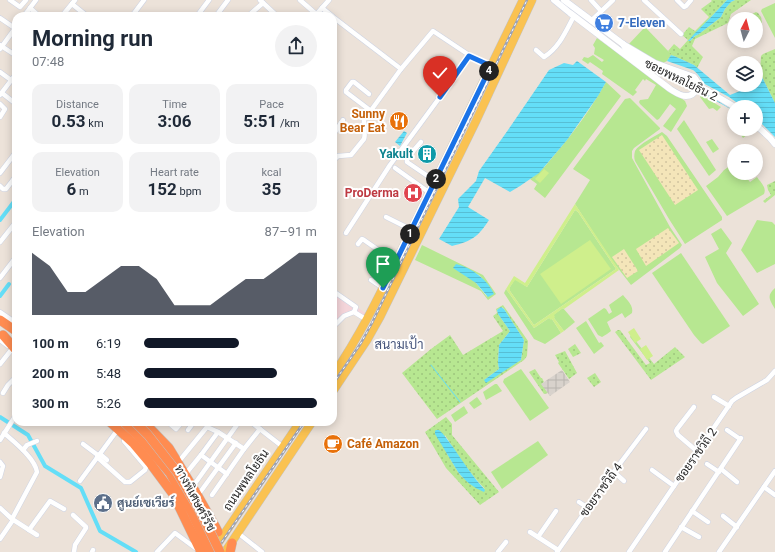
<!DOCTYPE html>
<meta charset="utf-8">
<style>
body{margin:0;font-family:Roboto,Sarabun,sans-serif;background:#f2f2f3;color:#1f2937;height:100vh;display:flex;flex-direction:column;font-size:15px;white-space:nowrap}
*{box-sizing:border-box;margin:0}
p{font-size:13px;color:#747a83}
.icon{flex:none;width:22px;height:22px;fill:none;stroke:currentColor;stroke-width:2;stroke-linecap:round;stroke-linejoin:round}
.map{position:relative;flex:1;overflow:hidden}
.drawer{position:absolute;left:12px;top:12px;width:325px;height:414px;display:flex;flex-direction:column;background:#fff;border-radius:12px;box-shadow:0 2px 10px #0003}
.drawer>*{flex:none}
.needle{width:26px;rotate:6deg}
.fabs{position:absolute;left:727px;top:12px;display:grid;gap:8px}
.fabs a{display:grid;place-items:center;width:36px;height:36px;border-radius:50%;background:#fff;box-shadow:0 2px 10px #0003;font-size:20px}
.pin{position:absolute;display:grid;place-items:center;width:34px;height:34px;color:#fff;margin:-41px -17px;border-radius:50% 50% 50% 0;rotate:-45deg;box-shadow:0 0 4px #0007}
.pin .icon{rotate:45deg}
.km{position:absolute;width:20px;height:20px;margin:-10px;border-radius:50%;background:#222;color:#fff;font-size:11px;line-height:20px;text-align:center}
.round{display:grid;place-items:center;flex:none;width:42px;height:42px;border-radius:21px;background:#f2f2f3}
.headline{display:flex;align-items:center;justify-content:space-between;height:68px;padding:0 20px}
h1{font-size:22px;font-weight:700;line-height:30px}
.figures{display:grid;grid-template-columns:repeat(3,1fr);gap:6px;height:68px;padding:4px 20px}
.figures div{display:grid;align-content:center;border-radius:10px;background:#f2f2f3;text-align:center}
.figures b{font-size:17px;font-weight:700}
.figures small{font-size:11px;font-weight:400}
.figures p{font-size:11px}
.chart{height:112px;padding:8px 20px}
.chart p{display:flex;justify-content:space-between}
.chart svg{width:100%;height:72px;margin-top:4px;fill:#111827;opacity:.7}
ul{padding:0 20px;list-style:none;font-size:13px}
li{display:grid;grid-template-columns:64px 48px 1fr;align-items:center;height:30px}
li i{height:10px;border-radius:5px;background:#111827}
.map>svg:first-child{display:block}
.medical{fill:#f4d5da}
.grass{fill:#b7e791;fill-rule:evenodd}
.sand{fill:url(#sand-dots)}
.park{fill:url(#park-dots);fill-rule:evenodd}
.pitch{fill:#cfef8c;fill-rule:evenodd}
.plaza{fill:url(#plaza-grid)}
.water{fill:url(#water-rules)}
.pier{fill:#ece2d9}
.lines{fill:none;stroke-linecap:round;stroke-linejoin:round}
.stream{stroke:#64def7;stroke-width:1}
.canal{stroke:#64def7;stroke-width:4}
.minor-casing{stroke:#ced4e3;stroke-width:5.5}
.tertiary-casing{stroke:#ced4e3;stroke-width:7}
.primary-casing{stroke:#c3c3c3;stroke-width:9}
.motorway-casing{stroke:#c3c3c3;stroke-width:10}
.minor{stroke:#fff;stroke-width:4.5}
.tertiary{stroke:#fff;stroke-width:6}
.primary{stroke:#fac251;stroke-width:8}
.motorway{stroke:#ff8c51;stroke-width:9}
.rail-casing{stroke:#9ca2b5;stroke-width:2.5}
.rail{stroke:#fff;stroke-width:1;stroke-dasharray:3;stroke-linecap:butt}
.tertiary-bridge-casing{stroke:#ced4e3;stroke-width:7;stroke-linecap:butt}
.motorway-bridge-casing{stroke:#c3c3c3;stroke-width:10;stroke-linecap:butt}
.tertiary-bridge{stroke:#fff;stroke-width:6}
.motorway-bridge{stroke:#ff8c51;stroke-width:9}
.route-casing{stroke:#fff;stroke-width:8}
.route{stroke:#1a73e8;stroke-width:5}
.labels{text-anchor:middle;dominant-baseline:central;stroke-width:4;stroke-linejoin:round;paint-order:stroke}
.shop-label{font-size:12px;font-weight:bold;fill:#366cbe;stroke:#fff;text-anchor:start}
.street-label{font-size:12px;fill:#292929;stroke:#fff}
.food-label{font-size:12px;font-weight:bold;fill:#c56008;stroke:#fff;text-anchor:end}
.culture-label{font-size:12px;font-weight:bold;fill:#0d838f;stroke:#fff;text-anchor:end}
.health-label{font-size:12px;font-weight:bold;fill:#be3a42;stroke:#fff;text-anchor:end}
.service-label{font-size:12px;font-weight:bold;fill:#4e5e75;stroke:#fff;text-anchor:start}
.neighbourhood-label{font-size:13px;fill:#46557c;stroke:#fff}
</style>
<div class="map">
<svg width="775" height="552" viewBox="0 0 775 552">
<defs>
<pattern id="sand-dots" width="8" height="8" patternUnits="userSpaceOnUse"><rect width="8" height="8" fill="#f4e5b9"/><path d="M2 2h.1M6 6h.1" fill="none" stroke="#d1c49f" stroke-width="1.8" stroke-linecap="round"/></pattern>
<pattern id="park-dots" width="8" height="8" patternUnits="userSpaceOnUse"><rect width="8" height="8" fill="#b7e791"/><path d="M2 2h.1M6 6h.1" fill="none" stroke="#9dc67d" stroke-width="1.8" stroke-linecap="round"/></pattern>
<pattern id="plaza-grid" width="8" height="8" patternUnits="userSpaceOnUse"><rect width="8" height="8" fill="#d8d2cc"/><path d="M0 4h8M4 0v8" fill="none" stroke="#b9b4af"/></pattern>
<pattern id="water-rules" width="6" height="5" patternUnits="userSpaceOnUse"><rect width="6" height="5" fill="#64def7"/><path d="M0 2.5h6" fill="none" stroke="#57bed4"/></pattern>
</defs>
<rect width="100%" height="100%" fill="#ece2d9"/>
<!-- medical -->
<path class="medical" d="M333,291L367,314L363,320L355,314L346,316L336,328L333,327Z"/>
<!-- grass -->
<g class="grass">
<path d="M775,3V38L761,11L762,9Z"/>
<path d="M645,27L670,53L671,55L667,61L663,63L656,61L628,45Z"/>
<path d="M597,38L685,101L687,106L671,132L663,126L676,109L670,104L659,119L657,120L640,104L639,102L640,100L648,99L656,85L646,79L645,81L643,79L635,90L637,92L633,96L602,74L603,71L590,62L588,64L582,60L584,57L588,58L593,55L602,62L604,60L594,54L595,48L593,45Z"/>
<path d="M606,82L621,96L545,198L534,189L537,184L530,179C542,171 547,164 556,153C575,131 592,107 606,82Z"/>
<path d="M701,95L721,107L717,111L713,108L709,109L700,97Z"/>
<path d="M630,98L660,128V129L634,148L632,151V158L670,227L682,245L680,248L631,285L610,258L575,204L590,180L573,169L625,99Z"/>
<path d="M684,120L716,170L709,176L677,129Z"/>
<path d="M737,129H751L753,130L743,138Z"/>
<path d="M662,132L667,136L722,217V220L685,244L669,219L635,161C634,158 634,155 635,151C639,144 655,136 662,132Z"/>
<path d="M712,139L719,149L713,153L706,142Z"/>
<path d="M734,163V173H743L750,182L757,177C760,182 767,187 764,194L727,216L706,186L718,177L724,170Z"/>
<path d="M575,210L578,212L616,269L534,325L510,291V287L515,279L527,287Z"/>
<path d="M757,220L772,222L775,225V264L757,273L741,250Z"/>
<path d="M721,228L732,243L726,253L759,304L743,316L717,283L705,257L719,249L711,234Z"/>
<path d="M422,245L483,275L496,294L488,300L481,291L415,260ZM459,265L479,275L482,278L487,297L476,283Z"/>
<path d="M681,253L730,326L703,344L701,343L694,335L652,273Z"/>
<path d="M775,288V309C770,300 766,296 775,288Z"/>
<path d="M506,289L534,328L549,318L552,319L561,333L545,344L534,339L504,293Z"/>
<path d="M623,295C627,300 634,306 632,313L625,318L622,313L607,322L611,331L607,334L602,337L598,335L588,319L604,308L606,309L609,314L612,312L609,305Z"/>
<path d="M563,308L575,322L564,331L554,318L553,315Z"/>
<path d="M586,321L599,343L601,342L604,346L594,354L576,328Z"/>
<path d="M521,369L549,408L530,421L503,382L504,379Z"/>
<path d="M495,384H497L502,391L486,400L483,392Z"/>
<path d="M477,397L482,404L474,409L469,403Z"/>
<path d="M464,406L468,413L455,422L451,415Z"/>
<path d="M538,441L548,455L502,489L491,472Z"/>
</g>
<!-- sand -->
<g class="sand">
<path d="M662,135L698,190L675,205L639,150Z"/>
<path d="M668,228L679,243L646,266L636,249Z"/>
<path d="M624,249L638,271L627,278L612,257Z"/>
</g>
<!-- park -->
<g class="park">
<path d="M711,0H727L711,17L689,40L690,41L695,36L699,34L721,17L725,9L731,2L735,0H751L731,14L728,23L695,39L692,46L703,57L697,68L694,65L674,56L671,55L668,51L674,44L680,49L688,40L682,35L689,27L695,31L709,17L701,9L712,1Z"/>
<path d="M756,12L758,13L761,17L762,23L756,26V19H743Z"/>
<path d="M775,49V103L760,73L761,56L763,54Z"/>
<path d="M775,181V195L765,203L763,201L771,195L768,190L767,185Z"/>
<path d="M503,305L528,341L527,356L524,360L437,419L402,373L431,349L450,335L463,355L503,331L493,316L497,313L496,309ZM502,307L504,309L524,340L521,360L484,380L499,369L498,363L499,345L510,331L498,314L497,310Z"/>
<path d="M618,330H620L646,365L650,363L630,337L631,335L654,364L675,347L685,357L651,380L615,332Z"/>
<path d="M575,344L581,353L573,357L568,349Z"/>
<path d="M565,351L577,373L569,379L558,363L559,362L555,355Z"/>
<path d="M535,369L541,378H542L544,382L542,384L548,393L544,394L529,372Z"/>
<path d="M595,373L601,382L594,387L587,378Z"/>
<path d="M446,417L452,424V435L499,492L480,505L446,468L425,432ZM445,435C456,453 470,474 485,489L462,477L458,472L446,452Z"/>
</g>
<!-- pitch -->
<g class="pitch">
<path d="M544,169L549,173L540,183L535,179Z"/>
<path d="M575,204L619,270L564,309L563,308L554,315L555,317L554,318L564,331L561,333L552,319L551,320L549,318L534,328L506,289L514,276L525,283ZM575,210L578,212L616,269L534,325L510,291V287L515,280L527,287Z"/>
<path d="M590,240L611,269L561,304L540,274Z"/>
<path d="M634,328L641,339L635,343L628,332Z"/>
<path d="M646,345L653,356L647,360L640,349Z"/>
</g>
<!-- plaza -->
<path class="plaza" d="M562,370L570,382L550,396L541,384Z"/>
<!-- water -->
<g class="water">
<path d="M727,0H735L731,2L725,9L721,17L699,34L695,36L690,41H688L694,34L711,17Z"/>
<path d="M671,55L674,56L694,65L730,95L750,87L752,85H756V75L760,73L775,103V150L768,140L756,129V107H734V111L702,93C702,92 704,87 704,86C704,81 697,73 693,70L667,61Z"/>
<path d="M577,61L606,82L598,96L567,140L539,173L520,186L510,192L485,178L468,207L489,220C478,237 472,241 452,246L439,239L459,207L458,199L476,181L479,171L508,130L549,70L564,63L573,65Z"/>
<path d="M404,131L407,133L400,146L395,142Z"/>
<path d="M456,264C472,268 487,279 494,294L488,297L476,283L453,268Z"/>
<path d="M501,307L504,309L524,340L521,360L486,383L484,380L499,369L498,363L499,345L510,331L498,314L497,310Z"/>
<path d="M436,430H439C445,435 448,441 453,447C463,462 473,477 485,490L484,492C474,488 465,481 458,472L435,434V431Z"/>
</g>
<!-- pier -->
<g class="pier">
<path d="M701,82L729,97L743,107H734V111L712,97L700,92L702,86Z"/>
<path d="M756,118L775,137V151L765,139L755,129H756Z"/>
</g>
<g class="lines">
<!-- stream -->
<path class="stream" d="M431,365L460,402"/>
<!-- canal -->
<g class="canal">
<path d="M0,220L16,199"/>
<path d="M0,296L9,284"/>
<path d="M0,417L28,435L45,466L81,488L100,531L136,552"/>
</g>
<defs>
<g id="minor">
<path d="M10,0L20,7L26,0"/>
<path d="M260,0L277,16"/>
<path d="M300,0L316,14"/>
<path d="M591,0L601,11"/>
<path d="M644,0L681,34"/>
<path d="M677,0L684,7L686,6L691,0"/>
<path d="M72,4L87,16"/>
<path d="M30,8L39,16"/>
<path d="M322,8L332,16"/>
<path d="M241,15L243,16"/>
<path d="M24,16L36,0"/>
<path d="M62,16L75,0"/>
<path d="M132,16L144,0"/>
<path d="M197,16L209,0"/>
<path d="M216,16L228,0"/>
<path d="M248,16L263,3"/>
<path d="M315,16L329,0"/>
<path d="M333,17L401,69"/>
<path d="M0,18L16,29"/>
<path d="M591,21L613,0"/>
<path d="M0,45L15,55"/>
<path d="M0,49L16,27"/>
<path d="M536,50L544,57C559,48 566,31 574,16"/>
<path d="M0,72L11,80"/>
<path d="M2,93L16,104"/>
<path d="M369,94L354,82H352L346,90V92L371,111"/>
<path d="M0,95L16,74"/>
<path d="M0,104L5,109L0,117"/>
<path d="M333,135L343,120"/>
<path d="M421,142L407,158V162L435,181"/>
<path d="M333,161L338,156L351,155L364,139C366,133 363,127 364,120L401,69L433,31L469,55L491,66"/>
<path d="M395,168L430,193"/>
<path d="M0,173L16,152"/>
<path d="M0,186L3,189H6L16,176"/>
<path d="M386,217L412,230"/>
<path d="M346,233L390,165L440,97L469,55"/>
<path d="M0,242L16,222"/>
<path d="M358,244L362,239L364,240L384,254L386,259L376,283"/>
<path d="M0,278L16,257"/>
<path d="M371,280L383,288"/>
<path d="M333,291L356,307L354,312"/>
<path d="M336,324L344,316L354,312L367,320"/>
<path d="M0,340L8,346"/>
<path d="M0,364L12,349"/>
<path d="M3,393L8,385L16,377"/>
<path d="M714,397L729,406"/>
<path d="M694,407L677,429L676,431L678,435L698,452"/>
<path d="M169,422V423L176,429L182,422"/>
<path d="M251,422L283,447"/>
<path d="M188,430L194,422"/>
<path d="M727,430L740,439"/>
<path d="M4,433C14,442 35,458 37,472L12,519"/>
<path d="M0,440L16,415"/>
<path d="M83,444L99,456"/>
<path d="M23,450L27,445L37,441"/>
<path d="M100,454L107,460"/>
<path d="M201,455L227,474"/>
<path d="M97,457L125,482H130L145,470L146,467L124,441"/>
<path d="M180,460L207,427L218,432L244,449"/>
<path d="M0,462L3,466L0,477"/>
<path d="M707,464L719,472"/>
<path d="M721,469L737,482"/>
<path d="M652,470L674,486"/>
<path d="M188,471L201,455L218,432"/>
<path d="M614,472L624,481"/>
<path d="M80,481L116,432"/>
<path d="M196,482L239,422"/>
<path d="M764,487L775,495"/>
<path d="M201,491L236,443"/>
<path d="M212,495L244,449L260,429"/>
<path d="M579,502L588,508"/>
<path d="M0,508L12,519L37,535"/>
<path d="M692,511L708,522"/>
<path d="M73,515L86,527V528L75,545L74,552"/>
<path d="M723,516L737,527"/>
<path d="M681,527L699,537"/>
<path d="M29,530L50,501L64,509"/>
<path d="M530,532L558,550"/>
<path d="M238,533L262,552"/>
<path d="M538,537L556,511"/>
<path d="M0,539L13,520"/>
<path d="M92,552L93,550"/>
<path d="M157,552L175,533L198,550"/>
<path d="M498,552L506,542"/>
<path d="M557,552L606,482L646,429"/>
<path d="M629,552L732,401L736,398L767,380L775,371"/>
<path d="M665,552L741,438"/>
<path d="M719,552L775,471"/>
</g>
<g id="tertiary">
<path d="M554,0L570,13L670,89C675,92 680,96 686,96C696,96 701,84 694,77L655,63L623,44"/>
<path d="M564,0L623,44L627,51L650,67"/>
<path d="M756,125L770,138L775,144"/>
<path d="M0,313L16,324"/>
</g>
<g id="primary">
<path d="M333,375C366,327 389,275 415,223C451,149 487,75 523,0"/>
<path d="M333,391L367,340L380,317L476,121L532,0"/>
<path d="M214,549L300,422"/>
<path d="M225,552L312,422"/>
</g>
<g id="motorway">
<path d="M0,320L16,331"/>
<path d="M3,335L16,350"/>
<path d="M110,422L134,444L150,463L173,494L201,552"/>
<path d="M124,422L142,440L170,473L192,513L210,552"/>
<path d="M144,422L169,448L195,491L215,526L218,532"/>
<path d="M230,552L232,543"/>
</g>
</defs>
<!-- minor casing -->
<use href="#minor" class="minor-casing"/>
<!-- tertiary casing -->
<use href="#tertiary" class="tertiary-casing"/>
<!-- primary casing -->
<use href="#primary" class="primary-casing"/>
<!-- motorway casing -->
<use href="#motorway" class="motorway-casing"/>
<!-- minor -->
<use href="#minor" class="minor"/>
<!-- tertiary -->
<use href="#tertiary" class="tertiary"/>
<!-- primary -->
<use href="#primary" class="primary"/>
<!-- motorway -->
<use href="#motorway" class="motorway"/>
<defs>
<g id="rail">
<path d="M333,384L361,343L372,323L527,0"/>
<path d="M215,552L304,422"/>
</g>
</defs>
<!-- rail casing -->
<use href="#rail" class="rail-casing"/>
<!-- rail -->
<use href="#rail" class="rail"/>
<defs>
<path id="tertiary-bridge" d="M650,67L706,90L735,107"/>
<path id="motorway-bridge" d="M135,422L148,435L177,472L200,511L220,552"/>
</defs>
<!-- tertiary-bridge casing -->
<use href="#tertiary-bridge" class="tertiary-bridge-casing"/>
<!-- motorway-bridge casing -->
<use href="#motorway-bridge" class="motorway-bridge-casing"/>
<!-- tertiary-bridge -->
<use href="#tertiary-bridge" class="tertiary-bridge"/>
<!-- motorway-bridge -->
<use href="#motorway-bridge" class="motorway-bridge"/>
</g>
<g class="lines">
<defs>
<path id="route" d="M383,288L491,66L469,56L440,97"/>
</defs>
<!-- route casing -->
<use href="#route" class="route-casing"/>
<!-- route -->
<use href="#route" class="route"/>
</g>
<!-- icons -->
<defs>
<symbol id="supermarket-disc" viewBox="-11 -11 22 22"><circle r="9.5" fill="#3f7fe0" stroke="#fff"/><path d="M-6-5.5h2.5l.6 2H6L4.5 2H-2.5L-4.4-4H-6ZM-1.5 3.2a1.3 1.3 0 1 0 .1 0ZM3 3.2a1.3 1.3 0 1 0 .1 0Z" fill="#fff"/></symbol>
<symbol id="restaurant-disc" viewBox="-11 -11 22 22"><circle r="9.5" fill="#e8710a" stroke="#fff"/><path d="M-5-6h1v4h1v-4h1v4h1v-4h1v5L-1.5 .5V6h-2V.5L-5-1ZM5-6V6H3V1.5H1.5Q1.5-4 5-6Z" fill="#fff"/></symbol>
<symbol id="building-disc" viewBox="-11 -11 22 22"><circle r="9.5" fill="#0f9aa8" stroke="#fff"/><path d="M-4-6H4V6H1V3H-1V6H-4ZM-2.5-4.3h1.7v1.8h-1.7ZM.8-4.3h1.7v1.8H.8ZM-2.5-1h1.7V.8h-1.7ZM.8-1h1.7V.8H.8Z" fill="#fff"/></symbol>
<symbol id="hospital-disc" viewBox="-11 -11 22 22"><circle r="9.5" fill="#e0444e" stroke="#fff"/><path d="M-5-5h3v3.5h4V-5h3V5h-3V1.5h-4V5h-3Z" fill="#fff"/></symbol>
<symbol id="cafe-disc" viewBox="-11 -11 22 22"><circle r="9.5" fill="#e8710a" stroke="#fff"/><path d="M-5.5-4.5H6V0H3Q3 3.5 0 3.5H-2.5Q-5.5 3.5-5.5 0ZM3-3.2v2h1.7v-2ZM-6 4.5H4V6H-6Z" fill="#fff"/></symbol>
<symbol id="civic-disc" viewBox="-11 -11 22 22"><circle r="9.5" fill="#5c6f8a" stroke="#fff"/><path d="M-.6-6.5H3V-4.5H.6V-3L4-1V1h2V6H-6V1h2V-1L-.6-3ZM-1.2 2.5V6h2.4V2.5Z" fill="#fff"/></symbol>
</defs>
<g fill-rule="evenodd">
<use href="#supermarket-disc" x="593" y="12" width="22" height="22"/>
<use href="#restaurant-disc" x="388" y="110" width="22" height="22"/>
<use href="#building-disc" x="416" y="143" width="22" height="22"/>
<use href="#hospital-disc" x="402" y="182" width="22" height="22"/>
<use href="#cafe-disc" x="322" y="433" width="22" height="22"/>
<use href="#civic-disc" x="92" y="492" width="22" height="22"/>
</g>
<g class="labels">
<!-- shop labels -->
<g class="shop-label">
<text x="618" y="23">7-Eleven</text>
</g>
<!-- street labels -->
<g class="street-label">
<text transform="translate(681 80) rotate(26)">ซอยพหลโยธิน 2</text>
<text transform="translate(696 455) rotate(-55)">ซอยราชวิถี 2</text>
<text transform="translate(246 480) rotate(-56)">ถนนพหลโยธิน</text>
<text transform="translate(601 490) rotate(-54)">ซอยราชวิถี 4</text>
<text transform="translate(195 498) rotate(62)">ทางพิเศษศรีรัช</text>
</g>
<!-- food labels -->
<g class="food-label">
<text x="385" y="114">Sunny<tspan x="385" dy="14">Bear Eat</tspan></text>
<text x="347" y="444" text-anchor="start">Café Amazon</text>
</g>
<!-- culture labels -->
<g class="culture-label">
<text x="413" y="154">Yakult</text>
</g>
<!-- health labels -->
<g class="health-label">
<text x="399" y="193">ProDerma</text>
</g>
<!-- service labels -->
<g class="service-label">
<text x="117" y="503">ศูนย์เซเวียร์</text>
</g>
<!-- neighbourhood labels -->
<g class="neighbourhood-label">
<text x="399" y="344">สนามเป้า</text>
</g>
</g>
</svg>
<div class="fabs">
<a><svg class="needle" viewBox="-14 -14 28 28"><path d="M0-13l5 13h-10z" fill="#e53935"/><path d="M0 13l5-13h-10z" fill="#747a83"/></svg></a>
<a><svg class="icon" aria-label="layers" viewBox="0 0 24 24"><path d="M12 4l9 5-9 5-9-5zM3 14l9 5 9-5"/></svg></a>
<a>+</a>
<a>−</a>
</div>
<div class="pin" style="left:383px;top:288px;background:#1e9e55"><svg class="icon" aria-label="arrive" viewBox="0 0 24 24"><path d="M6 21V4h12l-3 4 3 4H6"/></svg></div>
<div class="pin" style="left:440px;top:97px;background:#d93025"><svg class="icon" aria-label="check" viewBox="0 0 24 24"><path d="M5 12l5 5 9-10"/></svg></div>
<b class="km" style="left:410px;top:234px">1</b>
<b class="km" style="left:436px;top:179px">2</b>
<b class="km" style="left:489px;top:71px">4</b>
<section class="drawer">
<div class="headline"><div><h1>Morning run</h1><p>07:48</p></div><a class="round"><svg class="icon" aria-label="share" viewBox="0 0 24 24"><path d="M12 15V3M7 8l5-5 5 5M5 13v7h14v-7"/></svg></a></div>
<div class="figures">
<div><p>Distance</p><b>0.53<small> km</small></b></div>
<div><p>Time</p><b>3:06</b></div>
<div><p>Pace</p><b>5:51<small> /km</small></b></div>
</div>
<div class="figures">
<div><p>Elevation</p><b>6<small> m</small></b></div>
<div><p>Heart rate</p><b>152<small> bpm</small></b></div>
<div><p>kcal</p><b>35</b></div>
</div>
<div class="chart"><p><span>Elevation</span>87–91 m</p>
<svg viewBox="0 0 160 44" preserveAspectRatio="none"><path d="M0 44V6L10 14L20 30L30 30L40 22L50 14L60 14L70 22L80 38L90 38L100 38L110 30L120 22L130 22L140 14L150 6L160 6V44z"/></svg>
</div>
<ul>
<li><b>100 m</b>6:19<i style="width:55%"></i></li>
<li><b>200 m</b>5:48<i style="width:77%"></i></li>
<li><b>300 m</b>5:26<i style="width:100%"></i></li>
</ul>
</section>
</div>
